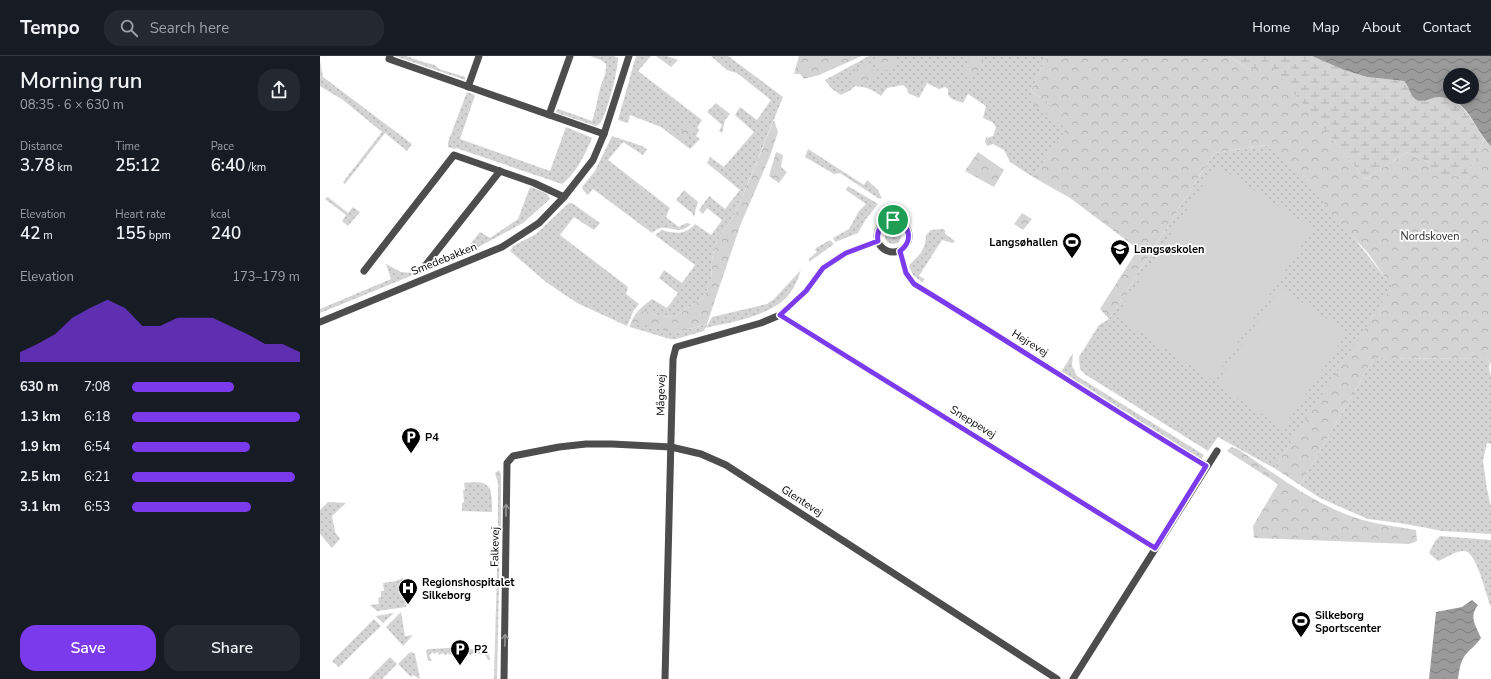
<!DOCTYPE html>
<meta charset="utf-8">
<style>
body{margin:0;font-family:"Nunito Sans",sans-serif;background:#242831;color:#f1f3f6;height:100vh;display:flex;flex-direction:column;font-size:15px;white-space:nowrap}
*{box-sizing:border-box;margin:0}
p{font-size:13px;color:#9ea1a6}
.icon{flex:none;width:22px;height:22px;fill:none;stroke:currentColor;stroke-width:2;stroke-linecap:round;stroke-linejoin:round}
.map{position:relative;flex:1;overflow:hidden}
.sheet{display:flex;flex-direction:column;background:#171b24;width:320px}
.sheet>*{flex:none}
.controls{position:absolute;left:1123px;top:12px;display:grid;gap:8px}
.controls a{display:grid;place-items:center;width:36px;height:36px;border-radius:50%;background:#171b24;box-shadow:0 2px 10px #0003;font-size:20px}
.pin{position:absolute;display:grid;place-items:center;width:34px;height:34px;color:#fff;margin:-17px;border:2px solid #fff;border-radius:50%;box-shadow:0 1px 4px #0007}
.round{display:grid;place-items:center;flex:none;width:42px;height:42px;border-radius:16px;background:#242831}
.summary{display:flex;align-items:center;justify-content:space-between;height:68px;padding:0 20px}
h1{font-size:22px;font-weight:600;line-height:30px}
.metrics{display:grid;grid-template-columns:repeat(3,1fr);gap:6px;height:68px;padding:4px 20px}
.metrics div{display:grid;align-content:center}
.metrics b{font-size:17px;font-weight:600}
.metrics small{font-size:11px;font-weight:400}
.metrics p{font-size:11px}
.chart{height:112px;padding:8px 20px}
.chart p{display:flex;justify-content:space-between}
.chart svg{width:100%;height:72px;margin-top:4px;fill:#7c3aed;opacity:.7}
.button{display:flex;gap:8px;margin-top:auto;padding:8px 20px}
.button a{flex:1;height:46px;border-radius:16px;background:#7c3aed;color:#fff;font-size:16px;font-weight:600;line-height:46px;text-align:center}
.button a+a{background:#242831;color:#f1f3f6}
ul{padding:0 20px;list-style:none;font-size:13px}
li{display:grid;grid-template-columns:64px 48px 1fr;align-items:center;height:30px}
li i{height:10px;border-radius:5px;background:#7c3aed}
header{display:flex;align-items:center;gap:24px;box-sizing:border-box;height:56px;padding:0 20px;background:#171b24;border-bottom:1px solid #363941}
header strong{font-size:19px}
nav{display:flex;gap:22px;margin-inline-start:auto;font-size:14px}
.search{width:280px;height:36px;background:#242831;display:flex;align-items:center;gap:10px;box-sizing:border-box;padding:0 14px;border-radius:16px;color:#9ea1a6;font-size:15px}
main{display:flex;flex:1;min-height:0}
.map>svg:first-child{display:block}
.grass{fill:url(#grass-dots)}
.forest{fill:url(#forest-crowns)}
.wetland{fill:url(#wetland-marsh)}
.pitch{fill:#d4d4d4}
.water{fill:url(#water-waves);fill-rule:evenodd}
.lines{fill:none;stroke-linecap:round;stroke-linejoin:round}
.minor{stroke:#4d4d4d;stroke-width:7}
.oneway{stroke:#949494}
.route-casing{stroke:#fff;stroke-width:8}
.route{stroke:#7c3aed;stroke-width:5}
.labels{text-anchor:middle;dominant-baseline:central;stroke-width:3.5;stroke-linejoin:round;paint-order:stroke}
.park-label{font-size:11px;fill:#2b2b2b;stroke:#fff}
.poi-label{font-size:11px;font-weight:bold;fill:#000;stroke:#fff;text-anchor:start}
.street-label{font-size:11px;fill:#000;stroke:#fff}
</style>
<header>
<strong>Tempo</strong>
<div class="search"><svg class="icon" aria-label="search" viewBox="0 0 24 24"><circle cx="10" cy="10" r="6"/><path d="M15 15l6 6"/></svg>Search here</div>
<nav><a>Home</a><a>Map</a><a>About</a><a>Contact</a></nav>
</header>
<main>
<section class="sheet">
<div class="summary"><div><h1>Morning run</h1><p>08:35 · 6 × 630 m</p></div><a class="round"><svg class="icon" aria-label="share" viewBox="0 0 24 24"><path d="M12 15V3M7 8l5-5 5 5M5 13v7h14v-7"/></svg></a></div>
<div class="metrics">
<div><p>Distance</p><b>3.78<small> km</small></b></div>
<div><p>Time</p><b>25:12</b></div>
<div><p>Pace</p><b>6:40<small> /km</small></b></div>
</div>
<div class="metrics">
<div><p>Elevation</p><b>42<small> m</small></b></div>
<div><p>Heart rate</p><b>155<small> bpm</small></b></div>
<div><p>kcal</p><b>240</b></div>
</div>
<div class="chart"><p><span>Elevation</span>173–179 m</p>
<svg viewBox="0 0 160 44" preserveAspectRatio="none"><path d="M0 44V38L10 33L20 27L30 17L40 11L50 6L60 11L70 22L80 22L90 17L100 17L110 17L120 22L130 27L140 33L150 33L160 38V44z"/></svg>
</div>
<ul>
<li><b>630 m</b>7:08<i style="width:61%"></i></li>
<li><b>1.3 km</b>6:18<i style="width:100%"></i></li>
<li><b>1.9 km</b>6:54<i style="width:70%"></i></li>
<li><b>2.5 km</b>6:21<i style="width:97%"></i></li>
<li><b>3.1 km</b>6:53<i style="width:71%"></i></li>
</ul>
<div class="button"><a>Save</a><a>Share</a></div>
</section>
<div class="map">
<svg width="1171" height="623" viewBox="0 0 1171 623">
<defs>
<pattern id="grass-dots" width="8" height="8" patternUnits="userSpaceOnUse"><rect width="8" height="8" fill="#d4d4d4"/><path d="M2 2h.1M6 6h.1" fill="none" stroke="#b4b4b4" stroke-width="1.8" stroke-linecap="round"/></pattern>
<pattern id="forest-crowns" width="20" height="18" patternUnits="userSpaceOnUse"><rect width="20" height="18" fill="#d4d4d4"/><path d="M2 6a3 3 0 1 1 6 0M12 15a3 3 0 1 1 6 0" fill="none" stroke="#b4b4b4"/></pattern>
<pattern id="wetland-marsh" width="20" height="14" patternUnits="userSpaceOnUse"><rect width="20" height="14" fill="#d4d4d4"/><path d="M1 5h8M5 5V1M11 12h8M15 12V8" fill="none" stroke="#b4b4b4"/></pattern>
<pattern id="water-waves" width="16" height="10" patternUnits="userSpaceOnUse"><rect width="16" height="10" fill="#9b9b9b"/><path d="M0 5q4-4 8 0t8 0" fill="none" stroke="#7c7c7c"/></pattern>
</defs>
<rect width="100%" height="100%" fill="#fff"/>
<!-- grass -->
<g class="grass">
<path d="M75,0H86L103,6L115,9L119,13L145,21V24Z"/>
<path d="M270,0H294L298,2C298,15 287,56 281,66C280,68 277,69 276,70L237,57L236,55L238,53L272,65C276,55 277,44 280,33C282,24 287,18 286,8L281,4Z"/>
<path d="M316,0H331L318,15L382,64L377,72L379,74L376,80L380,83L370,93L341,71L310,59L308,67L298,64Z"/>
<path d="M336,0H347L358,4L351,11Z"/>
<path d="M391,0H408L463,41L416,156L395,189L392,204L391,226L383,242L354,261L339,260L323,255L356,277L387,268V270L392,261L447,248L454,243L481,214C478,222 475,231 470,237C453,260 412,266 385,272L384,275L356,283H350L310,271C312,258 323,250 332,243L347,252L358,237L339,222L344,214L362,227L375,209L335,179L342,174C355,178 366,179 375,168L391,179L402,164L387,152L383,158L379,154L389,140L405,153L420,134L387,107L390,101L404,111L434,76L415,59L420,51L437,64L451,44L417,17L407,14Z"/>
<path d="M549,0H727L711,35L753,64L713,121L690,106L684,94L673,88L667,90L665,85L666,82L673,80L676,71L672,66L663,62L666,50L648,38L643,47L632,43L628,39V33L625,31L619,33L607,27L599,42L588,37L587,33L583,29L567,32L561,40C552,33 546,31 535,30L531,34L521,39L512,33L505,24Z"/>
<path d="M0,5L3,21L92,88L87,95L65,77L25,128L23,126L62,76L23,44L0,30Z"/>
<path d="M147,36L155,39L140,83L230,115L246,71L272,82C266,97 255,119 242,128L136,92L135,93L128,91V86Z"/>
<path d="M396,47L410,58L405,64L402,77L399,75L402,69L387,56Z"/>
<path d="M292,80L322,90L327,93L323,99L303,86L288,104L350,152L346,161L359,171L366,167L371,168C356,183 346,163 332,177L273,133L268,139L263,134L262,131L275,115Z"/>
<path d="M949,89L985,121L1073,231L954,412L898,381L888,395L766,319L760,313L759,301L779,269L789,263L894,97Z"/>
<path d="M488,93L544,129L547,124L558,134L562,143L558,142L520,117L514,118L485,101Z"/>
<path d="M528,130L558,148L546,163L538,177L515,186L513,182L529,173L539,155L546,148L526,134Z"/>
<path d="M210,131C218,134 227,135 230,143L203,167L140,201L160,176L170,182L198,163Z"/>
<path d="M364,134L378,146L376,152L374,161L372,157L356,144Z"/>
<path d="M8,141L28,157L33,151L40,156L28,170L22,165L26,159L5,143Z"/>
<path d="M249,147H252L280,167L274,174L254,161L240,179L308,231L306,238L319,248L314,254L307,270L257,247L226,226L190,195L193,190L216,178Z"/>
<circle cx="573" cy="180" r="8"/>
<path d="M622,173L625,174V178L635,185L632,187L622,184L599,220L605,223L602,226L593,219L589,210C599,197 605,198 606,179L611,174Z"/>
<path d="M510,184L514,188L489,206V203L497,196L495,194L496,192Z"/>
<path d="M66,208L81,216L92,217L93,219L0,257V253L71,223Z"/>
<path d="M753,297L752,310L757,320L884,399L881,403L741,316Z"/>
<path d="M1054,302L1167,303L1170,307L1169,313L1171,320V388L1167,387L1163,405L1167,433L1171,451V478L1123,475L1080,467L1048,463L1000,442L980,429Z"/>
<path d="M179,414L181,418V472L179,473L178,471V427L175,417Z"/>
<path d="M144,427C172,424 172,431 172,456L142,455V447L144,446L143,434H145Z"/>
<path d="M8,446L26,447L12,460L15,476L20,483L12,492L0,478V454Z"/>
<path d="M178,479H180L177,623H174Z"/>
<path d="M1120,480L1171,484V551C1166,541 1157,495 1144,495C1135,495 1126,502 1118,505L1109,497L1115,485Z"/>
<path d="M83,522L86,551L57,555L50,549L59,548L58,542L61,541V535H64L63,527L76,525Z"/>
<path d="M81,556L85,580L93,579L83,590L66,571Z"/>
<path d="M74,557L63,567L56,560Z"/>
<path d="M54,563L61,570L19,611L12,605Z"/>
<path d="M130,592L168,594L170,604H168L164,597L161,599L159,597L155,600L154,597L150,599L149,597L145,599L144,597L140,599L138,597L135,599L133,597L130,599L128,597L125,599L123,597L119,599L118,596L114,598L113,596L109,599L112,605H108L106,595L108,593Z"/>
<path d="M92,596L95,598L100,623L93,619L91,621L78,608L89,597Z"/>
<path d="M70,601L77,608L62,623H48Z"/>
</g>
<!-- forest -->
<g class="forest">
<path d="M479,0H542L499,19L484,23L480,18H474Z"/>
<path d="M559,0H576L577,10L559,17L554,2Z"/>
<path d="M650,0H664L662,7L654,21L645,17Z"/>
<path d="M727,0H909L930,14L949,6L1045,123L1087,96L1110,107L1147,121L1164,83L1171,90V308L1167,303L1054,302L980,429L954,412L1072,231L1048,197L1013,160L985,121L948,89L894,97L789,263L780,253L818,193L750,142L713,121L752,64L711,35Z"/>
<path d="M549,8L556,20L538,31L528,21L537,13Z"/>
<path d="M712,37L749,63L744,71L709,44Z"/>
<path d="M454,64L458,76L450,100L420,170L387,268L356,277L312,266L317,259L324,255L339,260L354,261L383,242L391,226L392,204L395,189L416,156Z"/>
<path d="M368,67L374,72L365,85L358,79Z"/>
<path d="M456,96L463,99L461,111L467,116L459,127L449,120Z"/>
<path d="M658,96L684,114L674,131L645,115Z"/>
<path d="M702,157L712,163L703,174L694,168Z"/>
<path d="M911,391L918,393C952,416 986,442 1025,458C1047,467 1072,470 1096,474L1097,485L1089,488L934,482L933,470L958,428L907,395Z"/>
</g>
<!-- wetland -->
<path class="wetland" d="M909,0H992L1024,14L1047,21L1084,25L1087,29L1094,42C1105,46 1108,41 1118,41C1142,41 1153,66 1164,83L1147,121L1111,119L1110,107L1087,96L1045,123L949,7L930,14Z"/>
<!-- pitch -->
<g class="pitch">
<path d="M896,109L993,173L893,324L796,260Z"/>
<path d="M960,232L1027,276L963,372L896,328Z"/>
</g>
<!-- water -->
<g class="water">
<path d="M992,0H1171V90C1159,79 1151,56 1139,48C1134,45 1125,41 1119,41C1112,41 1101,48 1095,43C1090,39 1089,30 1084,25L1047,21L1024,14ZM1130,19H1152V41H1130Z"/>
<path d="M1152,544L1158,549C1149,561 1155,568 1161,582C1156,590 1148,594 1144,601C1140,607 1139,616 1138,623H1109L1116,556L1142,551Z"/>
</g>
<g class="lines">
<!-- minor -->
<g class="minor">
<path d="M70,0L69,3L284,78"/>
<path d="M148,31L159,0"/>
<path d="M229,59L250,0"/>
<circle cx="573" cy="180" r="16"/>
<path d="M580,195L586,217L594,228C692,287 788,351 887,410"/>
<path d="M105,210L180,115"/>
<path d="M44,215L134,99L214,127L244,141"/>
<path d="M460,259L835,492"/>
<path d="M0,266L182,191L219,167L244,141L273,104L284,78L309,0"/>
<path d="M184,623L187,407L193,400L239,391L266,388H292L351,391L381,398L406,409L737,623"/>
<path d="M345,623L353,303L356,291L441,267L460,259L486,235L503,212L526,197L558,185"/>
<path d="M753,623L897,395"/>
</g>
</g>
<!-- one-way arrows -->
<defs><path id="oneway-shaft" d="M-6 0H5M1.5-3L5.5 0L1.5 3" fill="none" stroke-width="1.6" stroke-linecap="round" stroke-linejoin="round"/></defs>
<g class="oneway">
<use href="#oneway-shaft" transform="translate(186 454) rotate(-89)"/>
<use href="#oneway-shaft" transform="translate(185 584) rotate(-89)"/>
</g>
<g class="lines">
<defs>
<path id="route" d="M573,164C590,167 594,185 580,195L586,217L594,228C692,287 788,351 886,410L835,492L460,259L486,235L503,212L526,197L558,185C556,174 562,166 573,164Z"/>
</defs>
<!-- route casing -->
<use href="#route" class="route-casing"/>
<!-- route -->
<use href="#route" class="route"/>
</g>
<!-- icons -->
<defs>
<symbol id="stadium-pin" viewBox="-11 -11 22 30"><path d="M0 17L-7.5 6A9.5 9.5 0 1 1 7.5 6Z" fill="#000" stroke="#fff"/><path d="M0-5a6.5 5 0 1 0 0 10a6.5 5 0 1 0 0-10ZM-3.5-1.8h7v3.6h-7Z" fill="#fff"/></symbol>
<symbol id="school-pin" viewBox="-11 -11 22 30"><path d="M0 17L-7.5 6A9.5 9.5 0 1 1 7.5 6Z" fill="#000" stroke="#fff"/><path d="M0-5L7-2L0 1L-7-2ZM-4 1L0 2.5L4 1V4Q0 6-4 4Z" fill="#fff"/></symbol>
<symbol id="parking-pin" viewBox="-11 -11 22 30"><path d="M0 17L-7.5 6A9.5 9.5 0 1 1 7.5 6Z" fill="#000" stroke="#fff"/><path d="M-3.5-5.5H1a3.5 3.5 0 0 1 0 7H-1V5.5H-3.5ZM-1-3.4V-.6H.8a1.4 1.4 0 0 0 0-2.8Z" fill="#fff"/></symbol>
<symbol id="hospital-pin" viewBox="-11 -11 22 30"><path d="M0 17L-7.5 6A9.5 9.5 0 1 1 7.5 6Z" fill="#000" stroke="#fff"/><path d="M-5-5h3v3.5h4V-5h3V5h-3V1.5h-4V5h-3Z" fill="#fff"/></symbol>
</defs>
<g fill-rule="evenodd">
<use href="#stadium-pin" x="741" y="175" width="22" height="30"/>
<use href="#school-pin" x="789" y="182" width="22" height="30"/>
<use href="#parking-pin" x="80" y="370" width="22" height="30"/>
<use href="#hospital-pin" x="77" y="521" width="22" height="30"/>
<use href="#stadium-pin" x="970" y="554" width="22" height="30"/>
<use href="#parking-pin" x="129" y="582" width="22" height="30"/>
</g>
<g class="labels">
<!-- park labels -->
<g class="park-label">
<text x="1110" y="180">Nordskoven</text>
</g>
<!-- poi labels -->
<g class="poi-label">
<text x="738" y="186" text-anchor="end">Langsøhallen</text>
<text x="814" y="193">Langsøskolen</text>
<text x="105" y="381">P4</text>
<text x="102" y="526">Regionshospitalet<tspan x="102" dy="13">Silkeborg</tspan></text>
<text x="995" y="559">Silkeborg<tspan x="995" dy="13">Sportscenter</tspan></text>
<text x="154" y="593">P2</text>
</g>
<!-- street labels -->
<g class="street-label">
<text transform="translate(124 203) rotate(-22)">Smedebakken</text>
<text transform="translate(710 287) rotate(32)">Hejrevej</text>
<text transform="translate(341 339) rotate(-89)">Mågevej</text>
<text transform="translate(653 366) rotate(32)">Sneppevej</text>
<text transform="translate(482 445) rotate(33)">Glentevej</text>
<text transform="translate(175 491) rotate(-89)">Falkevej</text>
</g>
</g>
</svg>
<div class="controls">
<a><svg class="icon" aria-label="layers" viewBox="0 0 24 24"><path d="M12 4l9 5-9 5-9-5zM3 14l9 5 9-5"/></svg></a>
</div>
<div class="pin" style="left:573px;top:164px;background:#1e9e55"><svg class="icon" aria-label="arrive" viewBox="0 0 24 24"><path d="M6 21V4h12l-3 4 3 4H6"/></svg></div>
</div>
</main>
